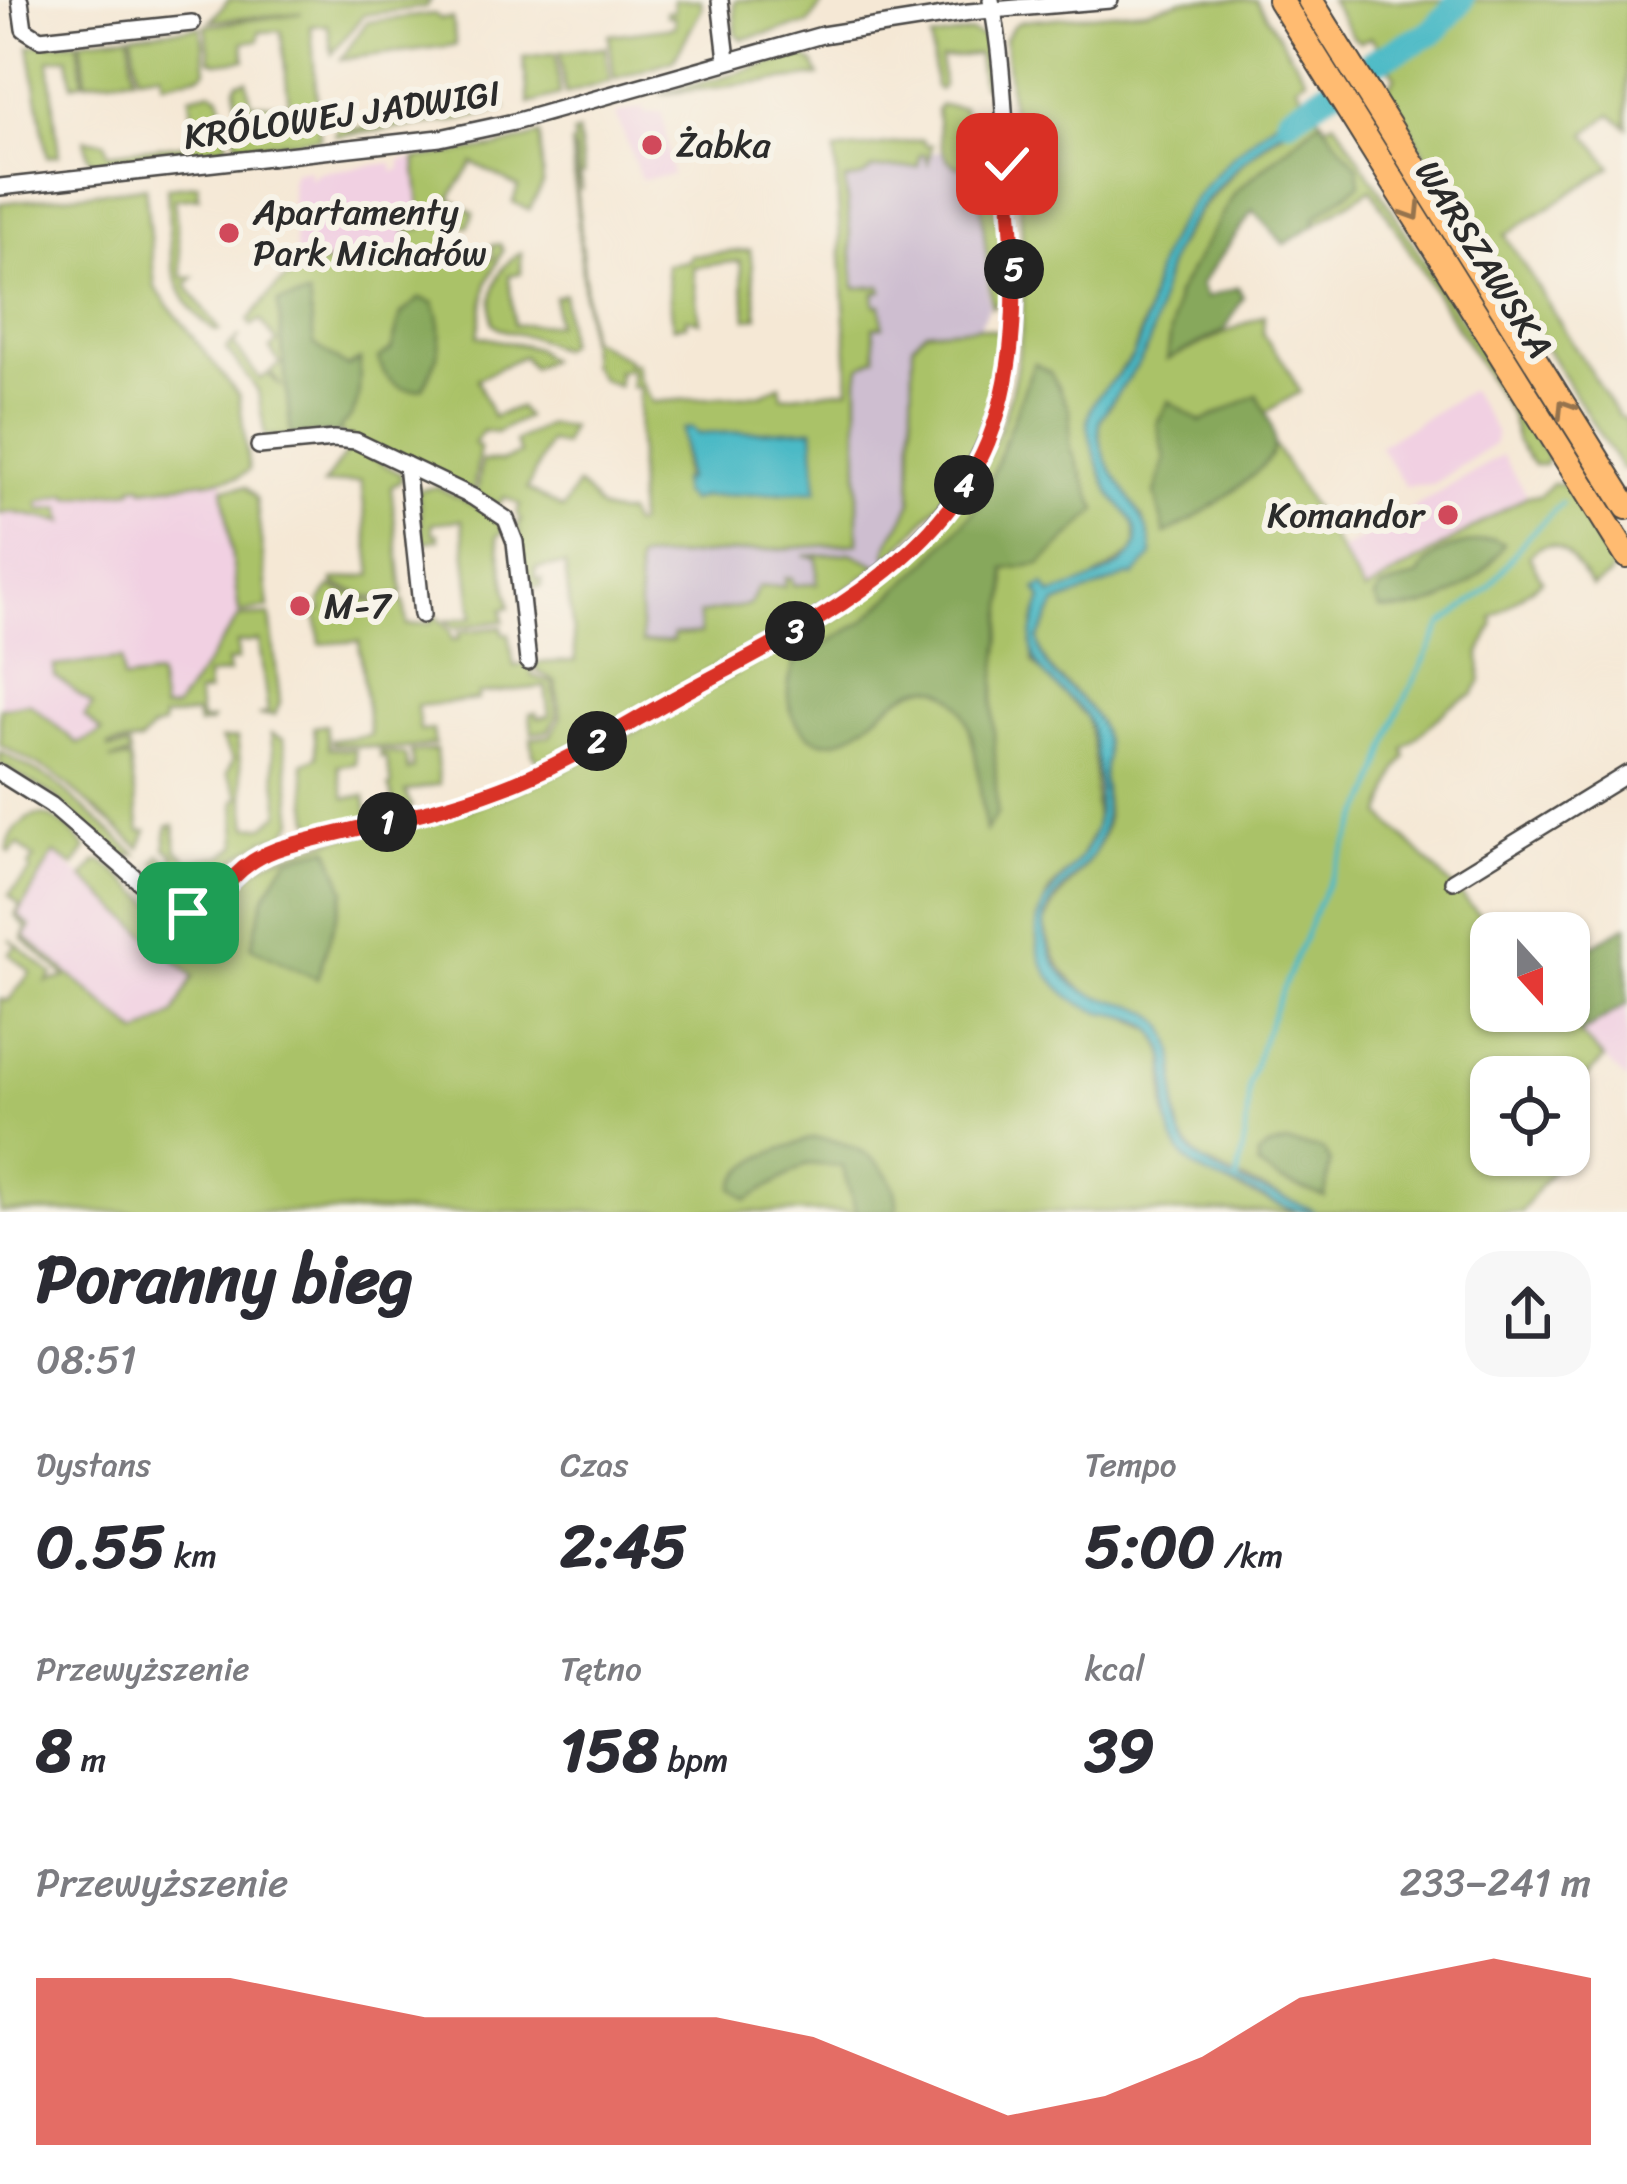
<!DOCTYPE html>
<html lang="pl">
<meta charset="utf-8">
<style>
body{margin:0;font-family:Sriracha,sans-serif;background:#f7f7f7;color:#2b2b33;height:100vh;display:flex;flex-direction:column;font-size:45px;white-space:nowrap}
*{box-sizing:border-box;margin:0}
p{font-size:39px;color:#7c7c81}
.icon{flex:none;width:66px;height:66px;fill:none;stroke:currentColor;stroke-width:2;stroke-linecap:round;stroke-linejoin:round}
.map{position:relative;height:1212px;overflow:hidden}
.details{display:flex;flex-direction:column;background:#fff;flex:1}
.details>*{flex:none}
.needle{width:78px;rotate:159deg}
.controls{position:absolute;left:1470px;top:912px;display:grid;gap:24px}
.controls a{display:grid;place-items:center;width:120px;height:120px;border-radius:24px;background:#fff;box-shadow:0 3px 9px #0004;font-size:60px}
.pin{position:absolute;display:grid;place-items:center;width:102px;height:102px;color:#fff;margin:-51px;border-radius:24px;box-shadow:0 6px 18px #0006}
.km{position:absolute;width:60px;height:60px;margin:-30px;border-radius:50%;background:#222;color:#fff;font-size:33px;line-height:60px;text-align:center}
.round{display:grid;place-items:center;flex:none;width:126px;height:126px;border-radius:36px;background:#f7f7f7}
.summary{display:flex;align-items:center;justify-content:space-between;height:204px;padding:0 36px}
h1{font-size:66px;font-weight:800;line-height:90px}
.metrics{display:grid;grid-template-columns:repeat(3,1fr);gap:18px;height:204px;padding:12px 36px}
.metrics div{display:grid;align-content:center}
.metrics b{font-size:60px;font-weight:800}
.metrics small{font-size:33px;font-weight:400}
.metrics p{font-size:33px}
.chart{height:336px;padding:24px 36px}
.chart p{display:flex;justify-content:space-between}
.chart svg{width:100%;height:216px;margin-top:12px;fill:#d93025;opacity:.7}
.map>svg:first-child{display:block}
.built{fill:#f1d0e2}
.industrial{fill:#cebed0}
.green{fill:#aac268;stroke:#6a764a;stroke-width:3;fill-rule:evenodd}
.forest{fill:#87a85c;stroke:#596a44;stroke-width:3}
.water{fill:#4cbac6;stroke:#3c7278;stroke-width:3}
.lines{fill:none;stroke-linecap:round;stroke-linejoin:round}
.stream{stroke:#4cbac6;stroke-width:4.5}
.river{stroke:#4cbac6;stroke-width:27}
.minor-casing{stroke:#494744;stroke-width:20}
.primary-casing{stroke:#494744;stroke-width:28}
.minor{stroke:#fff;stroke-width:15}
.primary{stroke:#ffbb71;stroke-width:24}
.oneway{stroke:#95734e}
.route-casing{stroke:#fff;stroke-width:24}
.route{stroke:#d93025;stroke-width:15}
.poi-dot{fill:#d1495b;stroke:#f7f3e8;stroke-width:4.5}
.labels{text-anchor:middle;dominant-baseline:central;stroke-width:12;stroke-linejoin:round;paint-order:stroke}
.street-label{font-size:36px;fill:#2b2b2b;stroke:#f7f3e8}
.poi-label{font-size:36px;fill:#2b2b2b;stroke:#f7f3e8;text-anchor:start}
</style>
<div class="map">
<svg width="1627" height="1212" viewBox="0 0 1627 1212">
<rect width="100%" height="100%" fill="#f7f3e8"/>
<filter id="ink" filterUnits="userSpaceOnUse"><feTurbulence type="fractalNoise" baseFrequency=".00833" numOctaves="2"/><feDisplacementMap in="SourceGraphic" scale="24" xChannelSelector="R" yChannelSelector="G"/><feConvolveMatrix kernelMatrix="1 2 1 2 8 2 1 2 1" color-interpolation-filters="sRGB"/></filter>
<filter id="wash" filterUnits="userSpaceOnUse"><feTurbulence type="fractalNoise" baseFrequency=".004" numOctaves="4" result="noise"/><feDisplacementMap in="SourceGraphic" scale="48" xChannelSelector="R" yChannelSelector="G"/><feGaussianBlur stdDeviation="2.7" result="paint"/><feColorMatrix in="noise" values="0 0 0 0 0 0 0 0 0 0 0 0 0 0 0 0 0 1.4 0 .05"/><feComposite in="paint" operator="in"/></filter>
<g filter="url(#wash)">
<rect width="100%" height="100%" fill="#f5e8d5"/>
<!-- built -->
<g class="built">
<path d="M642,108L646,113L662,112L672,175L641,179L616,114Z"/>
<path d="M415,159L421,215L432,211L446,257L302,273L296,259L291,183L294,172L309,170L310,179L319,172L392,163L393,172L401,169L400,160Z"/>
<path d="M1470,390L1496,432L1494,444L1433,484L1405,486L1379,446Z"/>
<path d="M214,403L240,620L175,709L103,731L79,744L29,703L0,708V429Z"/>
<path d="M1502,455L1527,496L1365,592L1341,551Z"/>
<path d="M54,853L194,976L174,1014L139,1034L24,935L31,926L18,915Z"/>
<path d="M1627,1004V1081L1580,1034Z"/>
</g>
<!-- industrial -->
<path class="industrial" d="M941,151L950,162L972,166L979,186L989,306L979,327L925,331L913,344L911,501L908,515L890,538L891,556L879,566L859,554L817,556L818,584L759,587L751,605L711,610L700,634L674,636V641L642,644L637,562L640,559L858,543V379L873,327L883,325L882,306H875L874,292L881,291L855,289L845,180L862,177L873,169L918,167L920,155Z"/>
<!-- green -->
<g class="green">
<path d="M229,0H431L426,7L363,15L332,54L328,25L311,26L320,138L237,147L232,113L238,110L235,87L238,82L247,80L251,103L289,104L281,31L259,32V40L243,42L245,60L217,63L210,60L206,26L302,13L210,21Z"/>
<path d="M673,0H701L702,8L674,60L614,79L609,35L675,27L674,16H667L666,12L674,11Z"/>
<path d="M739,0H825L808,24L742,39L736,33L734,2Z"/>
<path d="M1185,0H1256L1306,78L1296,84L1304,99L1239,154L1172,232L1133,356L1095,400L1088,418L1106,484L1135,524L1136,545L1131,554L1089,583L1042,598L1034,622L1033,662L1087,718L1094,752L1096,827L1079,860L1049,891L1037,921L1053,980L1154,1031C1174,1066 1162,1070 1165,1104C1170,1175 1241,1187 1295,1212H0V999L8,1001L31,972L9,954L16,946L9,939L53,974L47,982L66,977L23,939L26,927L15,916L20,906L9,895L31,871L29,866L34,858L18,844L10,853L7,849C8,838 12,832 21,824C44,801 71,829 86,849L74,866L54,853L18,915L31,927L24,936L139,1034L174,1014L193,976L83,878L96,862L103,861L169,918L196,923C225,909 240,877 269,861C336,832 418,827 488,802C575,772 656,718 737,673C781,648 829,626 870,595C1073,438 1022,262 1005,39L1014,25L1023,21L1146,10Z"/>
<path d="M1330,0H1452L1423,30L1381,51L1371,37L1360,42L1353,37Z"/>
<path d="M1467,0H1627V127L1611,114L1586,134L1612,167L1505,235L1618,416L1627,421V468L1622,469L1603,440L1386,90L1395,77L1388,63C1431,45 1437,37 1467,0Z"/>
<path d="M434,14L441,19L452,18L456,45L341,59L367,22Z"/>
<path d="M201,27L206,70L202,74L163,83L161,72L138,75L132,34Z"/>
<path d="M971,32L989,40L998,153C990,161 983,164 972,166C937,173 940,133 937,109L940,105L963,107L967,119L989,117L987,86L982,85L978,54L941,59L943,86L939,90L935,87L931,39Z"/>
<path d="M129,35L134,76L86,82L81,40Z"/>
<path d="M78,41L83,82L72,84L68,57L49,60L59,155L47,157L29,46Z"/>
<path d="M605,47L610,81L565,94L560,52Z"/>
<path d="M556,53L560,95L529,104L523,57Z"/>
<path d="M801,55L814,63L819,76L660,94Z"/>
<path d="M212,91L220,96L228,148L94,162L88,156L85,139L105,142L108,153L195,143L190,96Z"/>
<path d="M473,98L477,101L501,99L505,109L462,120L336,136L335,133L342,120L353,117L347,130L463,111Z"/>
<path d="M1313,107L1326,125L1334,121L1342,131L1548,457L1544,465H1534L1516,441L1511,415L1371,189L1284,244L1254,210L1200,285L1169,359L1264,315L1263,335L1284,362L1300,392L1257,417L1365,592L1527,496H1540L1552,483L1567,484L1613,567L1609,576L1592,587C1576,566 1556,525 1529,556L1542,580L1492,618L1494,624L1480,653L1481,682L1473,695L1450,706L1404,749L1406,757L1397,770L1382,815L1496,931L1491,933V1011H1569V960L1609,936L1627,939V1004L1580,1034L1604,1059L1581,1082C1585,1107 1585,1127 1569,1147V1077H1491V1155H1563L1521,1212H1315L1202,1161L1181,1138L1176,1111L1174,1052L1162,1024C1101,1001 1062,996 1044,926C1056,886 1100,865 1106,822C1108,807 1103,791 1103,775C1103,751 1107,734 1092,712C1074,686 1041,673 1038,639L1056,604L1127,575L1134,576L1144,520C1124,492 1095,456 1100,420L1145,352L1170,257L1198,212L1245,160Z"/>
<path d="M578,132L584,174L580,175L582,191L574,147L589,338L629,360L627,364L636,363L638,377L652,402L763,394L780,385L782,396L849,389L835,151L923,140L925,145H932L928,163L925,154L920,155L918,167L873,169L862,177L845,180L855,288L881,286L882,291L874,293L875,305H881L883,326L873,327L876,357L860,367L858,379V543L640,559L637,561L642,643L673,641V635L700,634L699,614L750,605L758,587L785,586V578H792L793,585L817,584V558L804,556L851,553L879,566L812,613L540,762L533,754L531,738L550,736L561,718L556,682L537,671L535,663L576,661L565,565L535,568L536,579H542V586L525,588L518,522L521,521L517,513L520,505L504,497L499,505L477,494L482,461H502L520,454L515,442L548,424L570,427L563,445L549,442L527,489L563,509L577,485C603,500 584,512 627,514L632,525H637L639,387H631V369L618,371V386L601,379L590,364L571,144L574,143L573,134ZM683,429L698,434L812,429L817,490L701,497L690,501L683,494Z"/>
<path d="M540,135L543,184L529,210L513,202L518,187L473,163L450,198L474,213L468,227L450,221L453,261L493,258L492,245L500,244L503,250L487,283L478,336L535,348L548,360L532,368L523,356L477,379L493,417L519,407L526,417L496,433L483,431L474,444L480,448L473,492L340,433V426L355,409L360,361L347,367L314,345L308,296L278,303L291,436H265L258,391L226,349L240,336L233,344L260,379L268,374L282,387L270,372L280,364L270,349L277,342L260,320L251,326L248,320C260,309 269,292 282,282C295,272 305,273 313,258L317,257L319,264L409,254L407,230L422,228L421,220L433,222L432,212L421,216L415,159L498,147Z"/>
<path d="M994,175L1000,180L1008,286L1003,300L992,307L979,186Z"/>
<path d="M198,184L199,197L174,199L182,277H194L186,285L220,330L215,331C163,293 171,245 167,187Z"/>
<path d="M145,187L155,288L239,396L249,470L239,477L144,489L142,485L133,486V490L70,498L68,494L39,502L40,510L61,508L64,522L12,512L0,514V203Z"/>
<path d="M750,250L758,317L747,319L740,261L693,267L700,322L686,318V325L673,327L666,264L690,261V256Z"/>
<path d="M521,253V273L509,275L514,325L556,324L555,297L564,294L567,343L561,349C554,348 548,344 542,341C525,332 507,337 493,323C488,297 496,265 521,253Z"/>
<path d="M979,327L997,331L1004,339C995,437 957,488 891,556L886,554C889,533 907,522 911,501L913,344L926,331Z"/>
<path d="M351,446L401,474V481L391,487L403,595L371,598L334,584L333,580L372,575L361,481L323,485Z"/>
<path d="M246,487L256,498L269,608L239,613L223,488Z"/>
<path d="M437,487L491,514L505,531L497,536L510,607L502,609L504,621L454,628L446,621L473,617L462,520L432,523L433,534H438L439,540L423,542L418,490Z"/>
<path d="M331,587L371,602L404,601L407,625L432,622L431,611L450,631L452,640L459,639V632L502,627L503,633L509,634L514,666L530,664L532,676L553,683L557,717L548,731L532,733L530,714L536,713L538,718L549,716L545,687L478,694V700L417,706L420,731L433,730L435,745L399,749L333,744L332,740L370,735L359,641L320,644L316,612L322,611L320,601Z"/>
<path d="M270,615L280,702L275,715H258L268,713L259,641L237,643L238,660L227,662L229,673L207,676L208,692L197,694L201,721L212,720L211,723L198,725L196,714L163,718V725L152,729L140,742L108,746L109,749L129,747L130,755L110,760L130,759L140,831H147L140,848L54,774L0,745V708L29,703L78,744L102,732L84,716L93,705L55,676L54,666L121,659L123,680L158,676L163,710L175,709L239,617Z"/>
<path d="M326,725L329,748L355,750L356,764L338,766L345,798L365,796L368,818L321,829L310,819L303,763L317,757L314,727Z"/>
<path d="M271,734L284,739L294,821L285,834L264,840L239,856L201,893L191,894L155,862L160,855L169,863L175,856L165,848L167,826L174,825L177,851L189,860L223,856L237,845L235,800L240,797L227,773L233,759L221,739L237,738L248,827L265,826L280,813Z"/>
<path d="M436,750L439,784L405,792L412,807L396,811L389,786L392,785L386,757L381,758L380,751L405,755L408,771L413,769L411,752Z"/>
<path d="M0,752L52,780L137,855L123,856L54,796L0,764Z"/>
</g>
<!-- forest -->
<g class="forest">
<path d="M1320,120L1358,167L1360,184L1315,217L1316,225L1284,244L1253,210L1200,285L1206,298L1238,287L1243,297L1225,330L1167,360L1176,295L1235,192Z"/>
<path d="M309,296L314,344L347,367L360,360C359,383 363,412 341,426L340,433L291,436L278,302Z"/>
<path d="M420,298L434,303C447,333 438,361 423,388C402,394 382,380 379,358L391,350L401,314Z"/>
<path d="M1034,363L1050,372L1070,410V446L1097,510L1041,564L1005,569L1006,590L993,703L997,814L986,831C978,793 979,722 952,697C915,662 873,730 839,740C809,749 786,717 788,690C788,681 792,672 794,663L864,621L930,560L982,502Z"/>
<path d="M1257,395C1265,412 1278,431 1273,450C1266,474 1188,524 1165,534L1155,494L1165,458L1157,423L1169,401L1201,422Z"/>
<path d="M1493,539L1504,544C1478,587 1432,615 1380,609L1375,598L1380,589L1419,576C1430,548 1466,543 1493,539Z"/>
<path d="M329,848L345,890L317,979L251,947L264,897L288,858Z"/>
<path d="M1627,925V1004L1580,1034L1561,1011H1569V960Z"/>
<path d="M813,1138C855,1139 900,1166 897,1212H856L842,1166L807,1164L747,1200L733,1187C745,1156 783,1149 813,1138Z"/>
<path d="M1287,1143L1322,1149L1330,1161L1325,1197L1280,1181L1258,1166V1155L1268,1148Z"/>
</g>
<!-- water -->
<g class="water">
<path d="M1452,0H1467C1449,21 1436,42 1411,55C1397,61 1388,59 1376,67L1370,58L1423,30Z"/>
<path d="M1315,92L1321,102C1266,138 1201,190 1173,252C1159,282 1160,319 1146,350C1134,375 1113,395 1100,420C1092,472 1153,506 1152,556L1134,576H1127L1056,604L1038,639C1042,688 1104,694 1106,752C1106,761 1103,770 1103,779C1105,806 1108,825 1095,850C1082,875 1046,895 1044,925C1044,935 1050,952 1054,960C1083,1015 1134,990 1161,1022C1192,1061 1158,1118 1192,1152C1223,1184 1277,1191 1315,1212C1289,1212 1270,1200 1246,1190C1230,1183 1210,1179 1196,1168C1141,1126 1189,1063 1150,1027C1138,1016 1114,1015 1098,1011C1067,1002 1038,972 1037,939C1034,896 1069,879 1088,846C1105,816 1098,761 1091,729C1088,716 1080,708 1071,700C1029,662 1023,654 1042,599L1036,589L1044,585L1051,595C1072,588 1130,570 1136,545C1140,522 1126,514 1114,498C1104,485 1088,438 1088,421C1089,393 1123,377 1134,354C1147,327 1149,294 1158,266C1182,193 1253,133 1315,92Z"/>
<path d="M692,428L698,434L813,429L817,491L701,497L690,501L682,494L680,481L686,479L683,429Z"/>
</g>
<g class="lines">
<!-- stream -->
<path class="stream" d="M1237,1180L1246,1132L1249,1083L1264,1035L1318,904L1373,791L1396,717L1442,625L1489,588L1526,538L1562,503"/>
<!-- river -->
<path class="river" d="M1289,118L1377,60L1433,32L1461,0"/>
</g>
</g>
<g filter="url(#ink)">
<g class="lines">
<defs>
<g id="minor">
<path d="M20,0L24,29L40,39L192,23"/>
<path d="M720,0L727,59"/>
<path d="M0,187L440,138L514,122L822,35L969,12L1110,0"/>
<path d="M259,446L334,439L356,441L473,497L506,519L515,542L528,662"/>
<path d="M406,465L422,615"/>
<path d="M0,773L51,805L170,908C210,924 227,876 257,858C278,846 303,842 326,837C385,823 446,810 502,788C572,761 637,719 703,683C860,595 997,527 1014,326C1018,281 1012,235 1009,190C1004,127 1004,62 991,0"/>
<path d="M1453,881L1627,774"/>
</g>
<g id="primary">
<path d="M1280,0L1627,556"/>
<path d="M1310,0L1627,507"/>
</g>
</defs>
<!-- minor casing -->
<use href="#minor" class="minor-casing"/>
<!-- primary casing -->
<use href="#primary" class="primary-casing"/>
<!-- minor -->
<use href="#minor" class="minor"/>
<!-- primary -->
<use href="#primary" class="primary"/>
</g>
<!-- one-way arrows -->
<defs><path id="oneway-chevron" d="M-2-3.5L2.5 0L-2 3.5" fill="none" stroke-width="1.6" stroke-linecap="round" stroke-linejoin="round" transform="scale(3)"/></defs>
<g class="oneway">
<use href="#oneway-chevron" transform="translate(1413 212) rotate(58)"/>
<use href="#oneway-chevron" transform="translate(1565 408) rotate(-122)"/>
</g>
</g>
<g class="lines" filter="url(#ink)">
<defs>
<path id="route" d="M188,913C211,909 220,890 236,875C251,860 271,850 291,845C361,826 433,814 501,788C561,766 615,731 671,700C786,636 934,574 988,442C1024,351 1014,259 1007,164"/>
</defs>
<!-- route casing -->
<use href="#route" class="route-casing"/>
<!-- route -->
<use href="#route" class="route"/>
</g>
<!-- markers -->
<g class="poi-dot">
<circle cx="652" cy="145" r="12"/>
<circle cx="229" cy="233" r="12"/>
<circle cx="1448" cy="515" r="12"/>
<circle cx="300" cy="606" r="12"/>
</g>
<g class="labels">
<!-- street labels -->
<g class="street-label">
<text transform="translate(342 115) rotate(-8)">KRÓLOWEJ JADWIGI</text>
<text transform="translate(1484 259) rotate(58)">WARSZAWSKA</text>
</g>
<!-- poi labels -->
<g class="poi-label">
<text x="676" y="145">Żabka</text>
<text x="253" y="212">Apartamenty<tspan x="253" dy="41">Park Michałów</tspan></text>
<text x="1424" y="515" text-anchor="end">Komandor</text>
<text x="324" y="606">M-7</text>
</g>
</g>
</svg>
<div class="controls">
<a><svg class="needle" viewBox="-14 -14 28 28"><path d="M0-13l5 13h-10z" fill="#e53935"/><path d="M0 13l5-13h-10z" fill="#7c7c81"/></svg></a>
<a><svg class="icon" aria-label="locate" viewBox="0 0 24 24"><circle cx="12" cy="12" r="6"/><path d="M12 2v4M12 18v4M2 12h4M18 12h4"/></svg></a>
</div>
<div class="pin" style="left:188px;top:913px;background:#1e9e55"><svg class="icon" aria-label="arrive" viewBox="0 0 24 24"><path d="M6 21V4h12l-3 4 3 4H6"/></svg></div>
<div class="pin" style="left:1007px;top:164px;background:#d93025"><svg class="icon" aria-label="check" viewBox="0 0 24 24"><path d="M5 12l5 5 9-10"/></svg></div>
<b class="km" style="left:387px;top:822px">1</b>
<b class="km" style="left:597px;top:741px">2</b>
<b class="km" style="left:795px;top:631px">3</b>
<b class="km" style="left:964px;top:485px">4</b>
<b class="km" style="left:1014px;top:269px">5</b>
</div>
<section class="details">
<div class="summary"><div><h1>Poranny bieg</h1><p>08:51</p></div><a class="round"><svg class="icon" aria-label="share" viewBox="0 0 24 24"><path d="M12 15V3M7 8l5-5 5 5M5 13v7h14v-7"/></svg></a></div>
<div class="metrics">
<div><p>Dystans</p><b>0.55<small> km</small></b></div>
<div><p>Czas</p><b>2:45</b></div>
<div><p>Tempo</p><b>5:00<small> /km</small></b></div>
</div>
<div class="metrics">
<div><p>Przewyższenie</p><b>8<small> m</small></b></div>
<div><p>Tętno</p><b>158<small> bpm</small></b></div>
<div><p>kcal</p><b>39</b></div>
</div>
<div class="chart"><p><span>Przewyższenie</span>233–241 m</p>
<svg viewBox="0 0 160 44" preserveAspectRatio="none"><path d="M0 44V10L10 10L20 10L30 14L40 18L50 18L60 18L70 18L80 22L90 30L100 38L110 34L120 26L130 14L140 10L150 6L160 10V44z"/></svg>
</div>
</section>
